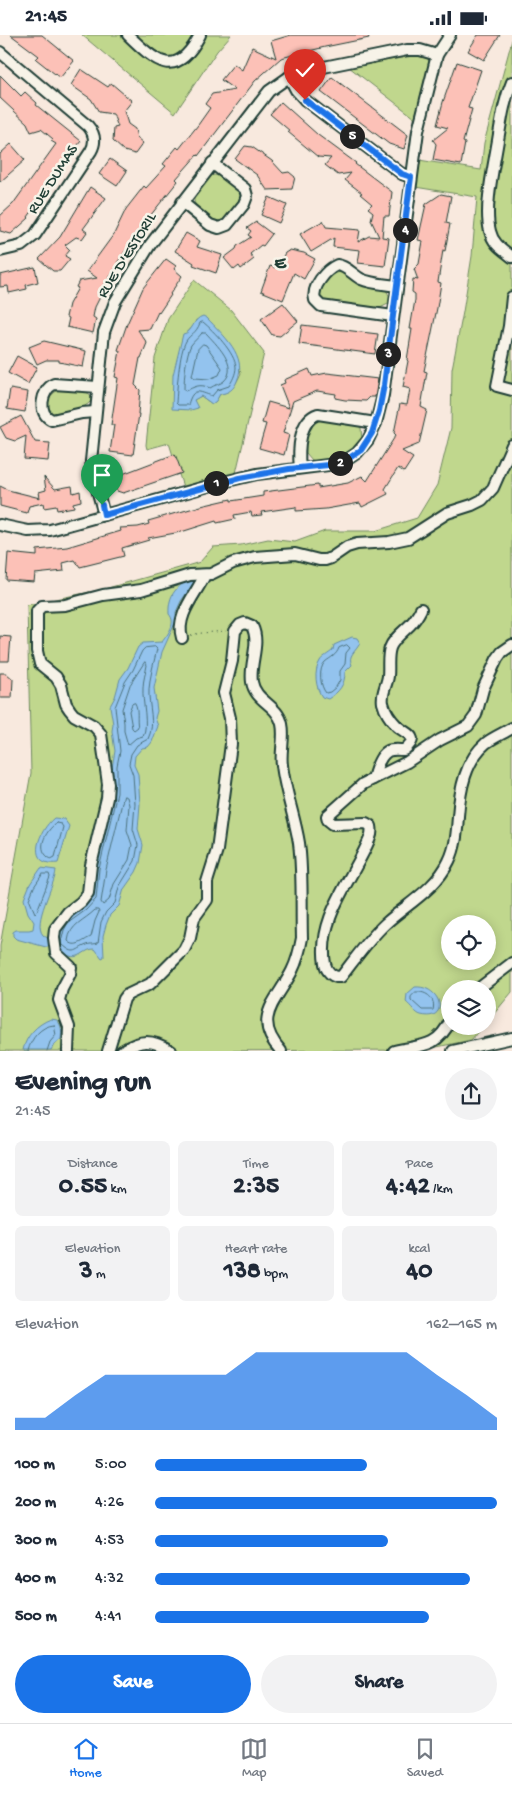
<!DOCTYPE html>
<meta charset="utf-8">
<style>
body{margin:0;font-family:"Gochi Hand",sans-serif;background:#f2f2f3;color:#1f2937;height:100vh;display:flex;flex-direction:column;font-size:19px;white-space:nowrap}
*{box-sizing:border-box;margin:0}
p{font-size:16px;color:#747a83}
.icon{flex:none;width:28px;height:28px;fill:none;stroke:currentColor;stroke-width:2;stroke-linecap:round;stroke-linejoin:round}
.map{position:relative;height:1016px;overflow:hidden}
.drawer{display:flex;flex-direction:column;background:#fff;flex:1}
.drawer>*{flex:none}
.buttons{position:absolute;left:441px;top:880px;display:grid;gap:10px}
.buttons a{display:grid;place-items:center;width:55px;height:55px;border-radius:50%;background:#fff;box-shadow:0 2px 12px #0003;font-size:25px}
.pin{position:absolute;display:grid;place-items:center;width:42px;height:42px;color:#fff;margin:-51px -21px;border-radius:50% 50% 50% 0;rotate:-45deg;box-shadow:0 0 5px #0007}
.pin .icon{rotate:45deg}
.km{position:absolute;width:25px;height:25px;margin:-12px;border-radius:50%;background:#222;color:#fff;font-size:14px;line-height:25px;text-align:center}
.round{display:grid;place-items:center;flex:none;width:52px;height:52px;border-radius:26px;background:#f2f2f3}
.headline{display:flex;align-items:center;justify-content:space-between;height:85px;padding:0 15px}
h1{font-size:28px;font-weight:700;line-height:38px}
.stats{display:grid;grid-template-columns:repeat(3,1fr);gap:8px;height:85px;padding:5px 15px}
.stats div{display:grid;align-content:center;border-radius:8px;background:#f2f2f3;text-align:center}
.stats b{font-size:25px;font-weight:700}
.stats small{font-size:14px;font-weight:400}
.stats p{font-size:14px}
.chart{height:140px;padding:10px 15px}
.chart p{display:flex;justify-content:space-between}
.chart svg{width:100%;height:90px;margin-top:5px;fill:#1a73e8;opacity:.7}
.button{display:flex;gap:10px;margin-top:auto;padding:10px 15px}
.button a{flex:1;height:58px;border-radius:30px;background:#1a73e8;color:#fff;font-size:20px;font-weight:700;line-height:58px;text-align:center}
.button a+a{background:#f2f2f3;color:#1f2937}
ul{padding:0 15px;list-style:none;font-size:16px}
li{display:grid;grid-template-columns:80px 60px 1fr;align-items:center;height:38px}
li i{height:12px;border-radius:6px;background:#1a73e8}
.status{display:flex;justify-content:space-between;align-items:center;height:35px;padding:0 25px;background:#fff;direction:ltr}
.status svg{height:14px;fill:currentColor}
.menu{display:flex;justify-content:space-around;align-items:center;height:70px;border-top:1px solid #e0e1e3;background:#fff;font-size:14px;color:#747a83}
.menu a{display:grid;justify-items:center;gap:2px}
.menu .selected{color:#1a73e8}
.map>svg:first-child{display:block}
.green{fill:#c0d78d;stroke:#708a60;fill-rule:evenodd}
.water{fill:#93c3ee;stroke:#658da4}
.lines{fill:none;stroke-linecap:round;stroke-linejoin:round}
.shore{stroke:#4d737e;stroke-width:1}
.building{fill:#fcc1b7;stroke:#1f3d34}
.minor-casing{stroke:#1f3d34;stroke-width:14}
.path{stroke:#1f3d34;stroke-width:1;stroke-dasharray:1 4;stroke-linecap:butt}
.minor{stroke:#f7f3e8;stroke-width:10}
.route-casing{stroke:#fff;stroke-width:10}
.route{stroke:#1a73e8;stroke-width:6}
.labels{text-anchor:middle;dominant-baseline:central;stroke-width:5;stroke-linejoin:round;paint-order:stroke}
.street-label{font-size:16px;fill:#1f3d34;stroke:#f7f3e8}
.neighbourhood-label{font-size:18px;font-weight:bold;fill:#1f3d34;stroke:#f7f3e8}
</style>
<div class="status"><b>21:45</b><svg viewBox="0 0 49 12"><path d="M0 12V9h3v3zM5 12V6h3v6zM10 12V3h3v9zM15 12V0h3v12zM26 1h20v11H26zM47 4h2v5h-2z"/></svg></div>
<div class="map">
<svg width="512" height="1016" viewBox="0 0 512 1016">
<rect width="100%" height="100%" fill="#f8e9de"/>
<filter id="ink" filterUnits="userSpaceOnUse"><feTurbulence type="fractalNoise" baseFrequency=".02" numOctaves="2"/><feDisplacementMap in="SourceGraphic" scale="10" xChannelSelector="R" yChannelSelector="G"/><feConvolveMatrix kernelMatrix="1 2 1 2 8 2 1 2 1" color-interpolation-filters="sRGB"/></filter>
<g filter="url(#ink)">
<!-- green -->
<g class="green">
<path d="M82,0H231L217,16L175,78Z"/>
<path d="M512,5V957L488,986V954H450V991H483L471,1005L422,1015L164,1016L157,1012H141V1016H0V911L31,738L27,570L104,554L190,530L200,527L213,512L241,510L268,504L295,507L325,496H375L417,483L437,450L451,393L452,334L463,277L472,221L477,162L415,152L419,125L481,135L484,108ZM450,889H488V926H450Z"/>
<path d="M419,20C424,21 428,21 429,27L415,83L349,32Z"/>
<path d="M214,140C224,141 236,151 240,160C239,171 229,184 219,186C207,185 192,173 194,161L207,142Z"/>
<path d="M341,237L363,250L387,256L389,261L388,269L380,273L323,265L319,260C321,249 330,238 341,237Z"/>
<path d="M194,245L231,275L264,318L236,438L183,452L169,408L147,414L146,410L155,323L168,284ZM207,283L229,308L241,338C236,349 232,357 220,359L216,366L212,369L201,361L194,365V368L186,299L194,290L196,285Z"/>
<path d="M62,354L87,357L91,362V366C85,374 63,380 53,378C43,369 50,357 62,354Z"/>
<path d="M318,384L355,388L361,393L362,405C350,418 331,430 312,425L306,418C305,406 307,391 318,384Z"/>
</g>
<!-- water -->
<g class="water">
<path d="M203,281L207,283C223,300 248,321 237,346C234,354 229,358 220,359L216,366L212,369L201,361L194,365L198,373L191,375L172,374L173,340L183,299C194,297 192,284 203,281Z"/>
<path d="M194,543L197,544L181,566L176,577V586L162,617L154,653L157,676L155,683L158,691L152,707L148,712L142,713L135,721L134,730L138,739L140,769L138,794L143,810L140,828L136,837L124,854L119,871L110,880L106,890L103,901L104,922L102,923L95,914C89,914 87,916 82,919C71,926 64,918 56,911L46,912L16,904L13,901V897L16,895H29L33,894L34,887L28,878L24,864L30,849L41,833L56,835C55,851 32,887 43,900C45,902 48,903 50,904L65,884L91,863L94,834L115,716L112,696L113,689L110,671L115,662L120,644L128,633L138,612L143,608L162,607C168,599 177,588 169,579C168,559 177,550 194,543Z"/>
<path d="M352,602L357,603L360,608C356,617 347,620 352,630L345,637C345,650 339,657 328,664L322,662C316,653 313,637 320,626C322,622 329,619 333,615L334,610Z"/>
<path d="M54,783L64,784L69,791L58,828C25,832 38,796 54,783Z"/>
<path d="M415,952C442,950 450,987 421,980C416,979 411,971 406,967L407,959Z"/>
<path d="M51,984L57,985C62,991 62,996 61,1004L54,1010L51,1015H23C26,1001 37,989 51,984Z"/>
</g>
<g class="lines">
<!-- shore -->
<g class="shore">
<path d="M203,287C214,296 235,318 236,332C236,339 232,346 229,351L217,355L212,361C199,357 193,351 188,370H178L176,368C177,354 179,318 186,306C190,299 196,299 200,288Z"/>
<path d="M202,298H206C215,308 240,331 224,346C221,349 214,350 210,353C199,348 195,352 185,356L184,354C184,343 186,319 191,310C194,306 199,302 202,298Z"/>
<path d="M203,309L206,310L222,333L219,340L209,344L195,343L192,341L198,314Z"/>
<path d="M347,610L350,613L346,618L345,629L340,636V645L336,652L330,657L326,658C320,651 318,634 325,627C331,622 336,621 339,613Z"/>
<path d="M155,612L157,614C154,627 150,641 149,654C148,671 156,688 148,704L137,710L131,719L129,729L133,740L135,769L133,794L138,810L135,826L119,852L115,868L106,877L101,887L98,908C95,909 92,909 90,909C75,913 76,923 61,908L64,895L68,888L86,875L96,864L99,834L117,758V731L120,716L115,672L125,647L133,635L142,616L145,613Z"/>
<path d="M145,627L147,630C146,637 143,645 143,653C142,667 149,689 143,701L136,703L128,710L124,696V688L122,674L130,650Z"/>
<path d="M135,668C139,675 136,684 138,692L134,695L132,693L129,676L132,669Z"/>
<path d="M124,761L127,762L129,770L127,795L132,810L129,825L114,849L109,865L103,870L101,867L106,835Z"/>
<path d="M56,788L61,789L63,792L55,822L51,824C35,815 45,797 56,788Z"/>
<path d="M43,839H49L50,842L37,876L35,878L29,864L34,852Z"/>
<path d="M95,875H98L99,877L95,886L91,902C83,905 76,914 68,906C70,889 84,886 95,875Z"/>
<path d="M416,957C427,956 436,964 433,975H422L411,965V962Z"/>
<path d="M28,1016C31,1003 41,991 54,990L56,1000L50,1007L47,1016"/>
</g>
</g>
<!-- building -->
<g class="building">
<path d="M11,0H42L74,26L60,43L36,24L39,21Z"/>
<path d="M291,0H368L369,3L325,12L281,23L255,46L198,121L197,120L176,144L178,146L146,186L148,187L137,206L134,204L117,228L119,229L103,252H105L95,272L93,282L96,284L93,298L67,292L69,283L66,282L69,269L78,253L76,252L79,246L97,243L87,236L114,199L126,174L144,151L146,153L166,131L163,129L177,112L179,114L198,90L210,73L205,69L212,59L235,55L221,45L234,29L242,35L252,12L276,23L271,6Z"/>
<path d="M478,0H500L484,25L468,16Z"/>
<path d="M457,27L481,35L468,73L472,74L463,107L465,108L461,130L433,125L436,109L433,105L448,93L437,90L443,67Z"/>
<path d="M81,34L108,52L111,48L132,66L124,76L128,89L135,94L137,103L143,108L135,119L124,116L113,106L114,93L118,92L113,79L99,77L91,64L71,50Z"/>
<path d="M0,40L21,61L25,57L37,68L36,70L81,106L61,132L63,134L45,158L28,182L29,183L11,199L0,196V181L13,169L56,109L51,106L53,104L41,94L31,97L27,88L0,63Z"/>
<path d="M332,42L408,100L404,114L389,109L321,57Z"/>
<path d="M281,67L318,100L356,128L355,129L392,157L389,181H384L382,202L389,203L385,231L358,228L360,215L333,212L334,203L311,217L300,199L323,186L326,192L360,195L358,207L369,201L379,202L371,185L373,177L368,173L372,169L360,159L362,158L345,145L351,138L338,140L325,130L331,123L318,122L288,97L290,96L270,79Z"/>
<path d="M11,109L25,125L0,147V119Z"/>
<path d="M245,111L252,112L272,126L283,138L289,137L295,142L292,154L267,155L257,140L235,124Z"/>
<path d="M110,124L127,136L117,151L99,139Z"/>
<path d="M90,152L106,163L83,194L87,197L82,204L76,202L65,210L70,215L65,221L70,224L60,236H53L39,224L60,202Z"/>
<path d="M441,159L451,161L446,188L450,189L445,216L443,215L438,247L441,248L437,273L424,336L427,337L421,372L427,375L419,409L402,416L413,423L404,437L398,433L385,454L388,459L362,472L360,468L326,474L296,476V472L261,477L262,480L252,481L251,477L234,480L235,484L217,488L216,486L181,497L148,503L149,505L122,513L124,521L80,532L75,525L63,528L64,536L35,539L34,547L6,545L8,518L37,521V515L67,512L121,496L120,493L138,492L149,489L148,486L201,471L231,464V466L263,461V457L318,450V453L348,448L362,441L367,446L396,400L394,398L400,369L407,370L410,354L403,352L408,326L407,325L412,294H410L415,265V259L412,257L413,244L418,245L414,234L419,229L423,206L418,205L426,169Z"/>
<path d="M269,162L287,170L279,188L261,180Z"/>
<path d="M256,187L272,199L263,211L261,210L250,219L254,224L241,234L239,231L234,235L224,223L236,214L237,211L251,202L248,200L251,196L247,193Z"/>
<path d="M186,198L200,206L197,212L222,220L216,238L193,230L194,228L175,216Z"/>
<path d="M290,215L304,218L315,224L304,244L294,238L283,265L261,256L270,231L276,233L285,218Z"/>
<path d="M166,224L176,231L174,234L182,241L170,259L171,260L159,278L158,277L150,294L138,295L147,308L141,323H140L135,350L140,355L138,379H139L133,420L110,417L114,390H111L118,343L115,342L120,316L118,315L127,289L143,253Z"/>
<path d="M35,232L38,247L26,250L27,254L9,258L8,251L0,252V240Z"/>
<path d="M283,268L298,286L280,301L272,300L261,284Z"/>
<path d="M302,290L378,299L375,319L299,309Z"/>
<path d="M44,306L86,316L83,332L59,327V325H46L37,329L29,312Z"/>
<path d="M17,321L37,332L28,349L8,338Z"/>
<path d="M309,334L312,341L327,338L378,344L375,362H370L366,366L345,365L335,363L336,359L317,356L293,366L283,398L289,400L284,420L259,413L266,389L262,388L268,367L289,373L280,350L285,348L284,345Z"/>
<path d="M10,354L28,357L25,377L7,374Z"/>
<path d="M21,381L35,407L50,408L48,426L24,424L26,401L15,406L6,403L0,392Z"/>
<path d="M175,419L182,438L123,458L117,456L112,443Z"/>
<path d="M44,442L55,454L72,451L73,458L80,456L81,466L73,468L74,472L57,475L56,471L44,473L43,468L29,471L27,478L0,471V451L8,455L40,463L39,457L46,455Z"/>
<path d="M0,601L11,602L9,626H0Z"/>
<path d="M0,638H6L13,644L12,663H0Z"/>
</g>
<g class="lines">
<defs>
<g id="minor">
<path d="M128,0C156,27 176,46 200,0"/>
<path d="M0,17L88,91C95,99 96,107 91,116L35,200L21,211L0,216"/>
<path d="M289,42L296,55L305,65L402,139L411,142"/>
<path d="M512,47C503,68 501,89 497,111C493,135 484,174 490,196C493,209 502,214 512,222"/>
<path d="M182,167L210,190L219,193L227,190L244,169L247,161L245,154L212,128"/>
<path d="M512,262L509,291L497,351L512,355"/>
<path d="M393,281L321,271L315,265C311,252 326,235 337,230C347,231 353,240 361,244C372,249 385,249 397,251"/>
<path d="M95,377L82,378L52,385C37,379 41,355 54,349L98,352"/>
<path d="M300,433C298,415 299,385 318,379L376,388"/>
<path d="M104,480L93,439L91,426L104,297L115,267L150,210L269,56L289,42L309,35L407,15H420L437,20"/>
<path d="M0,490L28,496L50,495L223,447L257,439L328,430L345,426L357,418L368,405L376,388L383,360L418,96L437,20L450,0"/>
<path d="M182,603C175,581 196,559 205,540"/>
<path d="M512,610L502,617L497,624L483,654L476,680L468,691L440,705L407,727L363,749L327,781L328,785L333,789L366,788L371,791C372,796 372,798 370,803C354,843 317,882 325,929C327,937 333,943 341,942C355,924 368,905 385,889C407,869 436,854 449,826C456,812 457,796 458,781C460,755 465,726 486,708C494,702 504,698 512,693"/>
<path d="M373,744C375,736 380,720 388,716C392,714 399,715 404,715C421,701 407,700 397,691C391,685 385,676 383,668C381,658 387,650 388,641C389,632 387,622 390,613C393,604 403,597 410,590C415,585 418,580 421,574"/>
<path d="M478,954L512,928"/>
<path d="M68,1016L69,992L59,965L62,954L70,939L71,932L56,918L54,903L55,894L68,877L81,867L88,858L91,830L107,763L108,749L101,699L94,691L74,680L70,675L66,669L61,650L56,642L40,629L37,616V576L42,571L65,570L103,560L141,555L190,540L211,539L233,528L255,522L295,519L319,525H325L331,523L347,512L357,509L389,507L408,503L447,478L472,470L482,465L493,453L512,410"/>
<path d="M108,1016L124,964L127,960L150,949L184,915L190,903L194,883L207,865V847L217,815L231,709L230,683L224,658L232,626L235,596L240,590L245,588L252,591C261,609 249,628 252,647C255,666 278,670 282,689C285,702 280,717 282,730C285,757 295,782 299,808C303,839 301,872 302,903C300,914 297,926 292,936C277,966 251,983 281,1016"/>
<path d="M122,1016C141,1004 152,1004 171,1016"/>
<path d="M394,1016C419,1010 437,1014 450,986"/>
<path d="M453,1016L512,1003"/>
</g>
</defs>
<!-- minor casing -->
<use href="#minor" class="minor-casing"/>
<!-- path -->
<path class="path" d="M191,600L202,598L226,596"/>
<!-- minor -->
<use href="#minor" class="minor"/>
</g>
</g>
<g class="lines" filter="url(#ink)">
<defs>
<path id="route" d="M102,470L104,480L240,443L289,434L328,430L345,426L361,415L372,398L379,376L384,350L411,142L402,139L305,65"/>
</defs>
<!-- route casing -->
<use href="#route" class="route-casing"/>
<!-- route -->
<use href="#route" class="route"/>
</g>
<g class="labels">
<!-- street labels -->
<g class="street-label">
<text transform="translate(54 145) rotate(-57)">RUE DUMAS</text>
<text transform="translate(128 221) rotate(-58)">RUE D'ESTORIL</text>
</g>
<!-- neighbourhood labels -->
<g class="neighbourhood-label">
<text x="280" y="229">E</text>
</g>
</g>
</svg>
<div class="buttons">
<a><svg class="icon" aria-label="locate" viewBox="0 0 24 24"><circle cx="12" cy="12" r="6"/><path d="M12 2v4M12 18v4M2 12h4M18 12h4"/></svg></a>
<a><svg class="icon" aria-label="layers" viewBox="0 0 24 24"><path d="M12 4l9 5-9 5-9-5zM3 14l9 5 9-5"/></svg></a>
</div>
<div class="pin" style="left:102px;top:470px;background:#1e9e55"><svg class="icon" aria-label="arrive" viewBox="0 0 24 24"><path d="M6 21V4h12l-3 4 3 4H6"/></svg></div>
<div class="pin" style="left:305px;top:65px;background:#d93025"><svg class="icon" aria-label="check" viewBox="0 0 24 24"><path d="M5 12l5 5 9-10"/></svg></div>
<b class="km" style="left:216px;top:448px">1</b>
<b class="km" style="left:340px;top:428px">2</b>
<b class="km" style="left:388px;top:319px">3</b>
<b class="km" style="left:405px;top:195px">4</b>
<b class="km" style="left:352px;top:101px">5</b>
</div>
<section class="drawer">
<div class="headline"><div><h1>Evening run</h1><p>21:45</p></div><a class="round"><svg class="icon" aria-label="share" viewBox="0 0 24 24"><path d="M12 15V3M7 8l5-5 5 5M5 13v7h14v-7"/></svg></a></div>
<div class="stats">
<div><p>Distance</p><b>0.55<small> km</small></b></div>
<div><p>Time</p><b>2:35</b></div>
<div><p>Pace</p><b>4:42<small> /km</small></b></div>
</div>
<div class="stats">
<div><p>Elevation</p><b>3<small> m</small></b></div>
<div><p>Heart rate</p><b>138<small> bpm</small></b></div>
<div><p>kcal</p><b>40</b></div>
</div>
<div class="chart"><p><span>Elevation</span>162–165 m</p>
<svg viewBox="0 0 160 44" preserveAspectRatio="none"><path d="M0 44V38L10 38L20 27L30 17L40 17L50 17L60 17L70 17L80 6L90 6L100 6L110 6L120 6L130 6L140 17L150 27L160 38V44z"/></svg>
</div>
<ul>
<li><b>100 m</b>5:00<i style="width:62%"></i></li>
<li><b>200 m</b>4:26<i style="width:100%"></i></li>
<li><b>300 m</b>4:53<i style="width:68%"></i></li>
<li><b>400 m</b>4:32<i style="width:92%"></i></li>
<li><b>500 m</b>4:41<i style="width:80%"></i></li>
</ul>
<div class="button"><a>Save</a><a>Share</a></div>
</section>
<nav class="menu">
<a class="selected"><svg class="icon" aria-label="home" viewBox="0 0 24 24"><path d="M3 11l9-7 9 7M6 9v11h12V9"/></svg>Home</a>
<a><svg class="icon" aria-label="map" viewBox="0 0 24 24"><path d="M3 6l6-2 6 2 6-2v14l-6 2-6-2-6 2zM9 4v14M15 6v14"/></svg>Map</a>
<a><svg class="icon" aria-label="saved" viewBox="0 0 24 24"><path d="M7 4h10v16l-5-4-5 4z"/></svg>Saved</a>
</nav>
